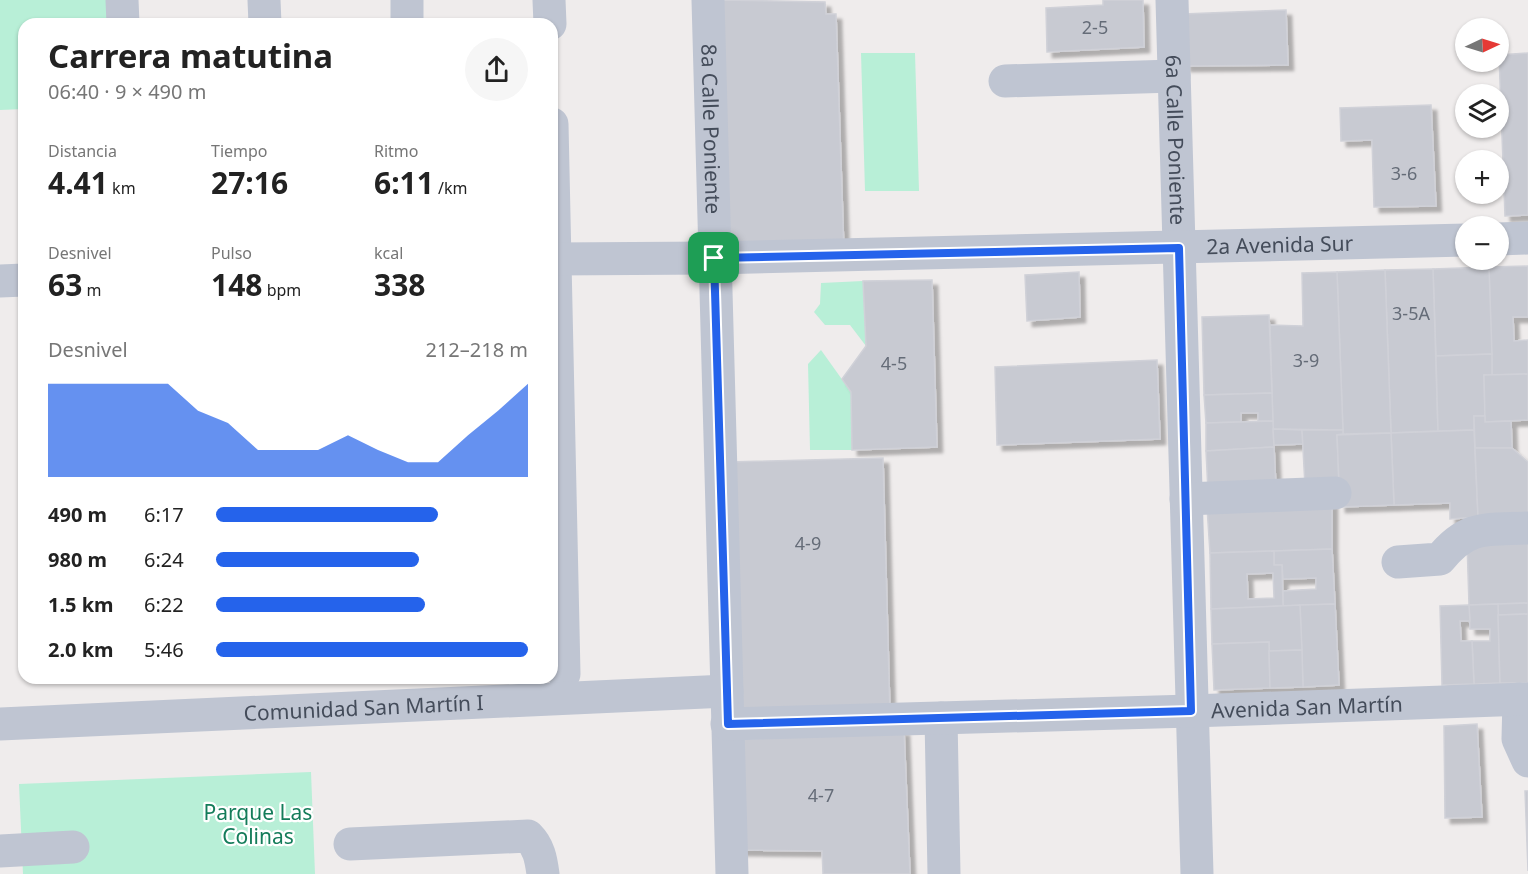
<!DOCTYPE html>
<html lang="es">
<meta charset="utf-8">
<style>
body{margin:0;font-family:"Noto Sans",sans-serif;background:#f6f6f6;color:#222;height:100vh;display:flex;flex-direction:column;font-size:22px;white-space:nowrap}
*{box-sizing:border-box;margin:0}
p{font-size:20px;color:#767676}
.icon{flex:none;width:33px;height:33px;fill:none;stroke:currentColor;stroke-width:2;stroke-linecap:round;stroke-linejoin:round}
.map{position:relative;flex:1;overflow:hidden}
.details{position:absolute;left:18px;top:18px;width:540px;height:666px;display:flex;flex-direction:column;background:#fff;border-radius:18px;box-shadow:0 2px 4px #0004}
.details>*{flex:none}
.needle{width:39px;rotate:86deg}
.buttons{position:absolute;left:1455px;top:18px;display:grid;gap:12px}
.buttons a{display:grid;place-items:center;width:54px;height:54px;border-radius:50%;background:#fff;box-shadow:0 2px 4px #0004;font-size:30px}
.pin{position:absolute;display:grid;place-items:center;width:51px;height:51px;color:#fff;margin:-26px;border-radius:12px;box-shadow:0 3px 9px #0006}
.round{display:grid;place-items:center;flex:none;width:63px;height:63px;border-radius:32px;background:#f6f6f6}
.summary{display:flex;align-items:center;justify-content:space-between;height:102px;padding:0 30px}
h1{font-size:33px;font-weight:700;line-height:45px}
.metrics{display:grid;grid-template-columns:repeat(3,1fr);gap:9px;height:102px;padding:6px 30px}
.metrics div{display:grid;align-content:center}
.metrics b{font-size:30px;font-weight:700}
.metrics small{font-size:16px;font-weight:400}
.metrics p{font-size:16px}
.chart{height:168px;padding:12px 30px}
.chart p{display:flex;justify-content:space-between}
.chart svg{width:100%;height:108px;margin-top:6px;fill:#2563eb;opacity:.7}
ul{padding:0 30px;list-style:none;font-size:20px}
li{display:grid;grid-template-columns:96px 72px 1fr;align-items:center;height:45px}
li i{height:15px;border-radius:8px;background:#2563eb}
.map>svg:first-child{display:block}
.green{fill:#b8efd7}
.building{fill:#c8cad2;stroke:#d0d1d8;stroke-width:1.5;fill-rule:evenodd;filter:url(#shadow)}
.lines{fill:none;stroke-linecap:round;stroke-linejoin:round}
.minor{stroke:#bfc5d2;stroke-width:33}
.route-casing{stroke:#fff;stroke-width:12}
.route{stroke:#2563eb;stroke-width:8}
.labels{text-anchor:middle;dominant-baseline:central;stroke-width:4.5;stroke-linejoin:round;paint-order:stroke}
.number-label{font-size:18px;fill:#656c78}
.street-label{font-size:21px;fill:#444c5a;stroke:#fff}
.park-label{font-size:21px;fill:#147c5a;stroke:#fff}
</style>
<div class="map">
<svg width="1528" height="874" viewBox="0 0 1528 874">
<defs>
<filter id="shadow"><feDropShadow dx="5.5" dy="5.5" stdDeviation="1.5" flood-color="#0004"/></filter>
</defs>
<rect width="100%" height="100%" fill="#efecec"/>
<!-- green -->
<g class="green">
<path d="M0,0H108L109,24H24V109L0,110Z"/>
<path d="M861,53H915L919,191H865Z"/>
<path d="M863,281L866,346L850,325H825L814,312L820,304L821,283Z"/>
<path d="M821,350L851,392L852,450H810L808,364Z"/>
<path d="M311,772L315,874H23L19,784Z"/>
</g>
<!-- building -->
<g class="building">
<path d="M719,0L825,2L826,14H836L844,253L722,256Z"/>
<path d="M1103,0H1143L1144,47L1047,52L1046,8L1103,5Z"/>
<path d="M1286,10L1288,65L1185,66L1183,14Z"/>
<path d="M1528,53V215L1505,216L1499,55Z"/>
<path d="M1431,105L1436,206L1374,207L1372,140L1341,141L1340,108Z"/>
<path d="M1528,266V317H1513L1514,341L1528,340V374L1492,375L1489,267Z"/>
<path d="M1489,267L1492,354L1436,356L1433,269Z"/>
<path d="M1433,269L1438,431L1391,433L1385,270Z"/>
<path d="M1385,270L1391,433L1343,434L1337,272Z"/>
<path d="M1079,272L1080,317L1027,321L1025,275Z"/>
<path d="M1337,272L1343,430L1273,429L1270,325L1303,326L1302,273Z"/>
<path d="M932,280L937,447L852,450L851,392L842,379L866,346L863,281Z"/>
<path d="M1269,315L1272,393L1204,395L1202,317Z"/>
<path d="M1492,354V375H1484L1485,416H1474V430L1438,431L1436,356Z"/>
<path d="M1157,360L1160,439L997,445L995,367Z"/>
<path d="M1528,374V420L1485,422L1484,375Z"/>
<path d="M1272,393L1273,421H1258V413H1241V422L1206,423L1204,395Z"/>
<path d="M1474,416H1485V422L1511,421L1512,448H1475Z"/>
<path d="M1273,421L1274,447L1206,451V423Z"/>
<path d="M1273,429L1302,430L1303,444L1274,445Z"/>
<path d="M1302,430H1343V434L1337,435L1339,485L1305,486Z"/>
<path d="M1474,430L1478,517L1450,519V503L1394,505L1391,433Z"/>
<path d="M1391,433L1394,505L1340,507L1337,435Z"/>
<path d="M1274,447L1276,488L1208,491L1206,451Z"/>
<path d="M1475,448H1512L1528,462V516L1478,517Z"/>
<path d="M883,458L890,714L742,718L728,462Z"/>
<path d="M1332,502V549L1210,553L1207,507Z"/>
<path d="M1528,540V603L1469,605L1467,542Z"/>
<path d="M1332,549L1335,604L1283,606V591L1316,589V578L1283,579L1282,565H1274V551Z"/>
<path d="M1274,551V565H1282L1283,606L1211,609L1210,553ZM1273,573L1274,598L1248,599L1247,574Z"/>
<path d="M1528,603V614L1498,615V604Z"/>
<path d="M1335,604L1339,685L1303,687L1300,605Z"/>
<path d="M1498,604L1500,683L1474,684L1472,641H1490V629H1470L1469,605Z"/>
<path d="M1300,605L1302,650L1269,651V642L1212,644L1211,609Z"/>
<path d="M1469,605L1470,621H1460L1461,641H1472L1474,684L1442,685L1440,606Z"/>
<path d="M1528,614V683H1500L1498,615Z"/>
<path d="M1269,642L1270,688L1214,690L1212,644Z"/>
<path d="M1302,650L1303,687L1270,688L1269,651Z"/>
<path d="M1477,724L1482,817L1445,818L1444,726Z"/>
<path d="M904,730L910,874H823L822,851L735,850L733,740Z"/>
<path d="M1525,791H1528V871Z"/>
</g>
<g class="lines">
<!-- minor -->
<g class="minor">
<path d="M122,0L123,24"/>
<path d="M264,0L265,24"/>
<path d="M407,0V24"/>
<path d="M549,0L550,24"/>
<path id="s1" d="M708,0L732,874"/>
<path id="s2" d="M1172,0L1197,874"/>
<path d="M1005,81L1174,76"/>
<path d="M552,124L564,674"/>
<path d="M1498,239L1528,238"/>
<path id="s3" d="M552,259L714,258L1466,240"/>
<path d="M0,281L24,280"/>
<path d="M1186,499L1335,493"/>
<path d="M1398,562L1440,559C1468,524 1487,530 1528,528"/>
<path d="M1519,699L1518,739L1528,761"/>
<path d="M941,718L944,874"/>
<path id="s4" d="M0,724L727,691"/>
<path id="s5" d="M727,724L1191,711L1528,699"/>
<path d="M350,844L528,836C539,847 541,859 543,874"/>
<path d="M0,851L73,847"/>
</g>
</g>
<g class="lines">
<defs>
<path id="route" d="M1179,248L1191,711L728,724L714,258Z"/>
</defs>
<!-- route casing -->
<use href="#route" class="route-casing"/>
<!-- route -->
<use href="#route" class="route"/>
</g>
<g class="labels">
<!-- number labels -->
<g class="number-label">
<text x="1095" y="27">2-5</text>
<text x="1404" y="173">3-6</text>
<text x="1411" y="313">3-5A</text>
<text x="1306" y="360">3-9</text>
<text x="894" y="363">4-5</text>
<text x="808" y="543">4-9</text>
<text x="821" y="795">4-7</text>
</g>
<!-- street labels -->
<g class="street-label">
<text stroke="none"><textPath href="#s1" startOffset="129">8a Calle Poniente</textPath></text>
<text stroke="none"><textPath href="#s2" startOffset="140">6a Calle Poniente</textPath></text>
<text stroke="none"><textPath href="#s3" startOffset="728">2a Avenida Sur</textPath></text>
<text stroke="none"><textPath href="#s4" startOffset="364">Comunidad San Martín I</textPath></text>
<text stroke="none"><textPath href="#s5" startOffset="580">Avenida San Martín</textPath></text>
</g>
<!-- park labels -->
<g class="park-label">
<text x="258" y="812">Parque Las<tspan x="258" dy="24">Colinas</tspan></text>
</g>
</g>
</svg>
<div class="buttons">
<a><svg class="needle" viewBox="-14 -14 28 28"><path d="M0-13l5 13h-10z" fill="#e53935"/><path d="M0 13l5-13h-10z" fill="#767676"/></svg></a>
<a><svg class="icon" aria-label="layers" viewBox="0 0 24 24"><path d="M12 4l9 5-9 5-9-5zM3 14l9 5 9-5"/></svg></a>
<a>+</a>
<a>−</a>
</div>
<div class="pin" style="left:714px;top:258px;background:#1e9e55"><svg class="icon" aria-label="arrive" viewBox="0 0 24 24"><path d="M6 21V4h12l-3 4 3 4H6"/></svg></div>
<section class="details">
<div class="summary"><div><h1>Carrera matutina</h1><p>06:40 · 9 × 490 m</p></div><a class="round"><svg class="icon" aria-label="share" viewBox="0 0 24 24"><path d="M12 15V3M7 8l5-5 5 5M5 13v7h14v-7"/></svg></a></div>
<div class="metrics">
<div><p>Distancia</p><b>4.41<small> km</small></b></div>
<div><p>Tiempo</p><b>27:16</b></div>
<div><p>Ritmo</p><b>6:11<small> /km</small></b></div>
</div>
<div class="metrics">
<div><p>Desnivel</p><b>63<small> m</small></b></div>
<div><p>Pulso</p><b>148<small> bpm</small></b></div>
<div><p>kcal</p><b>338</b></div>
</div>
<div class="chart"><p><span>Desnivel</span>212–218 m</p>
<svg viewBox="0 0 160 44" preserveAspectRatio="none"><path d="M0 44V6L10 6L20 6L30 6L40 6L50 17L60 22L70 33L80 33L90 33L100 27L110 33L120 38L130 38L140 27L150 17L160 6V44z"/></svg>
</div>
<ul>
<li><b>490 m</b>6:17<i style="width:71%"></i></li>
<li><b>980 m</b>6:24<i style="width:65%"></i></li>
<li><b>1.5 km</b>6:22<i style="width:67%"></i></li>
<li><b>2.0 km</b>5:46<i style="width:100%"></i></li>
</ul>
</section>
</div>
